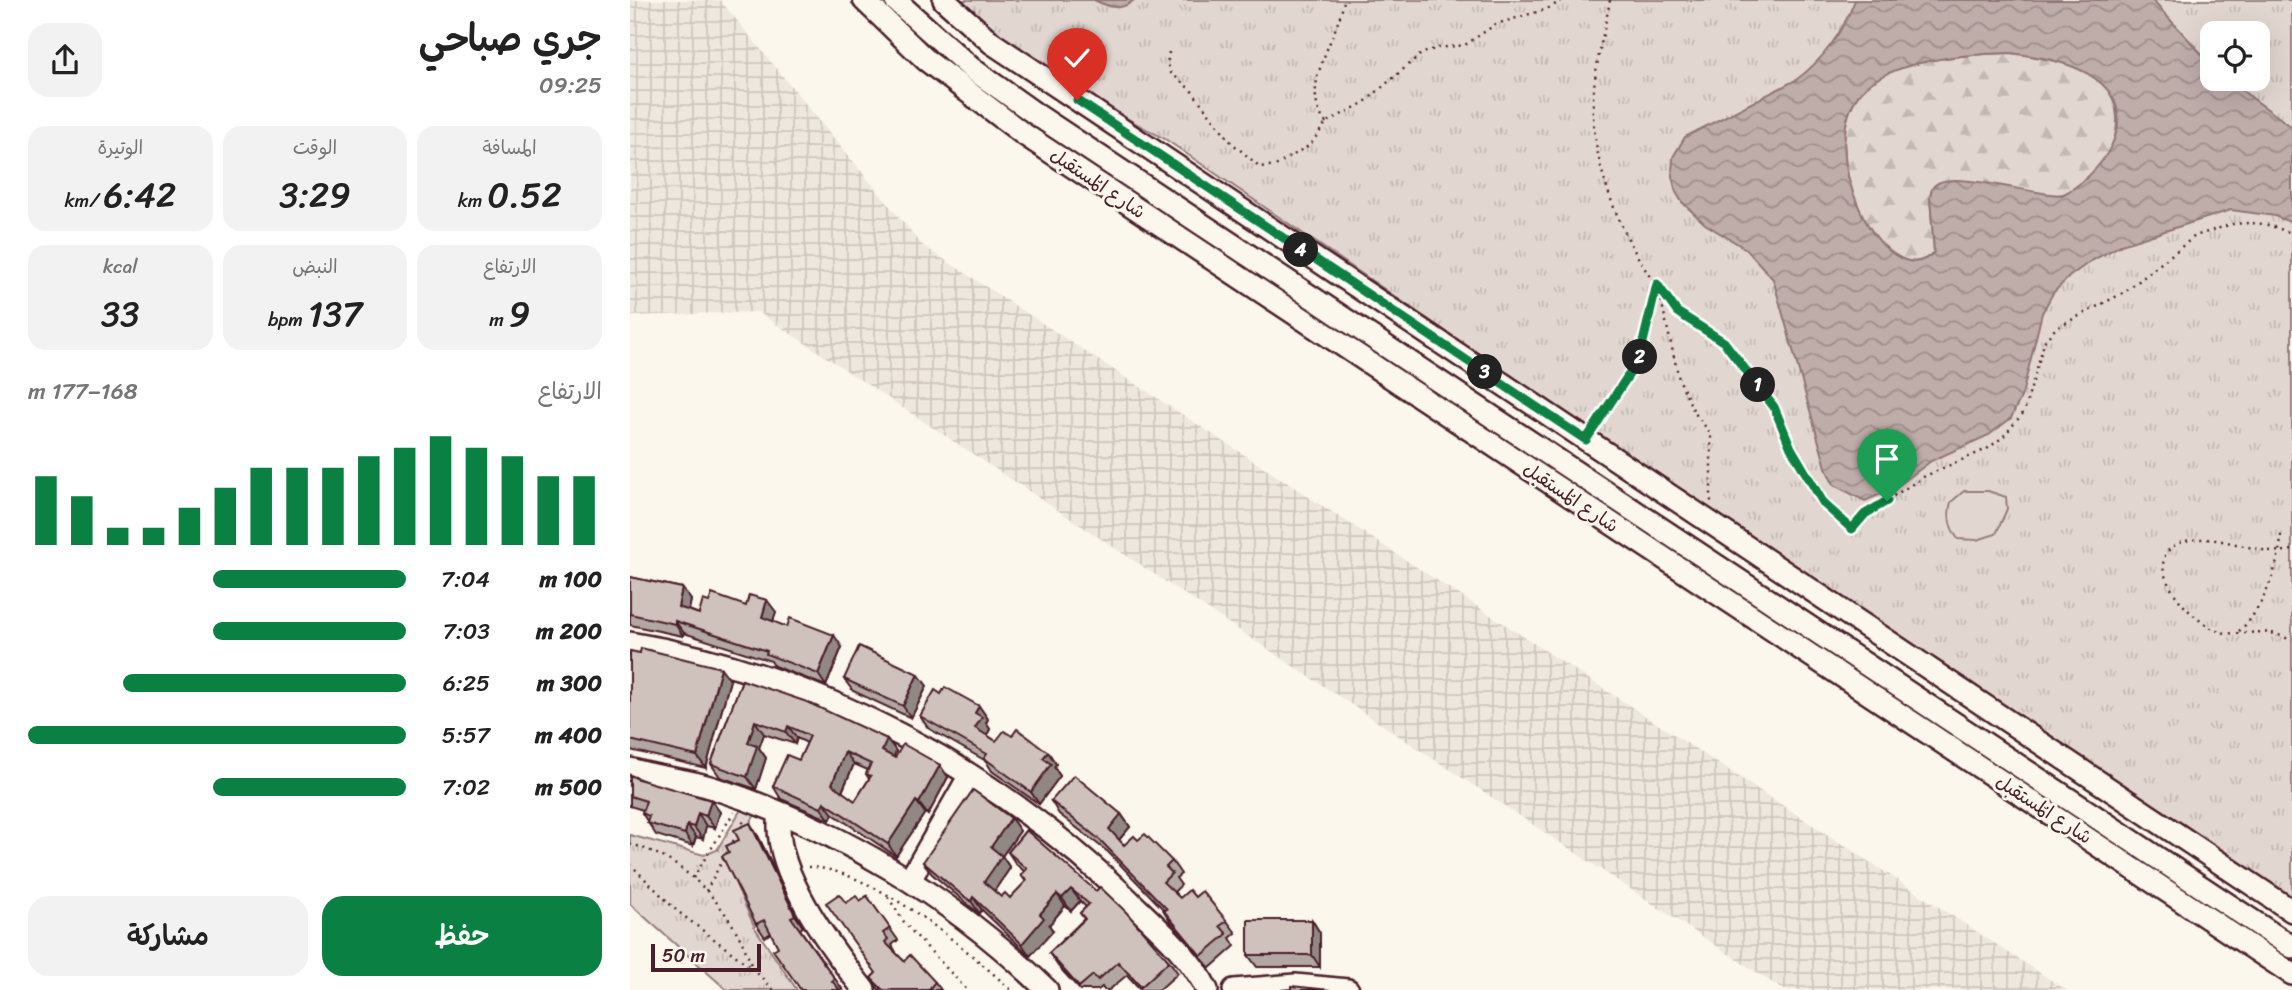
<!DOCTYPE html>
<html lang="ar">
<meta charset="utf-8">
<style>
body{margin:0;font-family:Sriracha,"Playpen Sans Arabic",sans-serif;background:#f2f2f2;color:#222;direction:rtl;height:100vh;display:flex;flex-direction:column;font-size:26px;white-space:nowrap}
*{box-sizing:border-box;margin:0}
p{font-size:23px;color:#767676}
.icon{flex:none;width:38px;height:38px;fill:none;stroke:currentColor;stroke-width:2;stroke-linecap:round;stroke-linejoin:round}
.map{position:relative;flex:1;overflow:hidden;direction:ltr}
.panel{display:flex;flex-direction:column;background:#fff;width:630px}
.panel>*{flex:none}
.controls{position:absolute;left:1570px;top:21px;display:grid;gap:14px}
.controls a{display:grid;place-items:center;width:70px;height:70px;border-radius:14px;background:#fff;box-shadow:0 7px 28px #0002;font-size:35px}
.scale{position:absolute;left:21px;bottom:18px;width:110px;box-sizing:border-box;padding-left:7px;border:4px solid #4a1f2b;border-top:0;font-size:19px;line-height:24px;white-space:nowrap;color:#4a1f2b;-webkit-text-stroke:5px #fbf7ec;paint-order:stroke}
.pin{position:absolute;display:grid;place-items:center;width:60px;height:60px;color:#fff;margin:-72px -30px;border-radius:50% 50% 50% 0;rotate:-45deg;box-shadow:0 0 7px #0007}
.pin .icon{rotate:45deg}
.km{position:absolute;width:35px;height:35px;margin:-18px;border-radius:50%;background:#222;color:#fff;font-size:19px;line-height:35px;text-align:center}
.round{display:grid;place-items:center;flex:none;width:74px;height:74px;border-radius:21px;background:#f2f2f2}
.headline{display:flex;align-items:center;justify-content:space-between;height:119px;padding:0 28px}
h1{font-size:38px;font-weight:600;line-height:52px}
.metrics{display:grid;grid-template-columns:repeat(3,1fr);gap:10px;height:119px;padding:7px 28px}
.metrics div{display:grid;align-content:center;border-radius:18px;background:#f2f2f2;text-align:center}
.metrics b{font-size:35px;font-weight:600}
.metrics small{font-size:19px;font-weight:400}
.metrics p{font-size:19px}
.chart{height:196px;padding:14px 28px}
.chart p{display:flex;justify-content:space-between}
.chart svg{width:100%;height:126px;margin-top:7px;stroke:#0b8043;stroke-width:6}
.primary-button{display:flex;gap:14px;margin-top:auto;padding:14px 28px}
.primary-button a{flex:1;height:80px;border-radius:21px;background:#0b8043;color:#fff;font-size:28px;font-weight:600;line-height:80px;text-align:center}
.primary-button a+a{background:#f2f2f2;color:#222}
ul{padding:0 28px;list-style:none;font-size:23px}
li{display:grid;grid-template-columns:112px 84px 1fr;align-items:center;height:52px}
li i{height:18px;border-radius:9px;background:#0b8043}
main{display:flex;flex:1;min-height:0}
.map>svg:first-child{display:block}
.industrial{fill:url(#industrial-grid)}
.grass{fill:url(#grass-tufts);stroke:#967b7e;stroke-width:2;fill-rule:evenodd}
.forest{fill:url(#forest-firs);stroke:#967b7e;stroke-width:2}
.pitch{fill:#e2d7d0;stroke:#967b7e;stroke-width:2}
.water{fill:url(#water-waves);stroke:#907477;stroke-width:2;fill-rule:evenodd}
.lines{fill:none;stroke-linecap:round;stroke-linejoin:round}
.minor-casing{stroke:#4a1f2b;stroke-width:26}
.path{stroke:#4a1f2b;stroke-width:2.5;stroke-dasharray:2 5;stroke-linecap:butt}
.minor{stroke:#fbf7ec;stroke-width:21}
.wall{fill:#b2a7a2;stroke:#4a1f2b;stroke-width:2;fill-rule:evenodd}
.shaded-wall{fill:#918884;stroke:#4a1f2b;stroke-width:2}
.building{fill:#cfc2bc;stroke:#4a1f2b;stroke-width:2;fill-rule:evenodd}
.route-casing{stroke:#fff;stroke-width:14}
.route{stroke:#0b8043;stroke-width:9}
.labels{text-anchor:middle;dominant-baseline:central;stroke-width:6;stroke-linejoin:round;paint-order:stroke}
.street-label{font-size:19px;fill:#4a1f2b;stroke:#fbf7ec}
</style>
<main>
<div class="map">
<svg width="1662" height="990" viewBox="0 0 1662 990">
<defs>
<pattern id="industrial-grid" width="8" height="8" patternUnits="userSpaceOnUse" patternTransform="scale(1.75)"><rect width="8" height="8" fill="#eee7de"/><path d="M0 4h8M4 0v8" fill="none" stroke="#cec6bf"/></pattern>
<pattern id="grass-tufts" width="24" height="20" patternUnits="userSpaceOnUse" patternTransform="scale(1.75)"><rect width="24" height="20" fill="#e2d7d0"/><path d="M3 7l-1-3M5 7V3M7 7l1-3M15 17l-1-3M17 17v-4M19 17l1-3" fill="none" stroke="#c3b8b3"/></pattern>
<pattern id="forest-firs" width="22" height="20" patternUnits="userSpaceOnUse" patternTransform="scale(1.75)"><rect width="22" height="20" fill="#e2d7d0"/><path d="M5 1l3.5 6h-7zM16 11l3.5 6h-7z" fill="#c3b8b3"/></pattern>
<pattern id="water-waves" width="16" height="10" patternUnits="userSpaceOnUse" patternTransform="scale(1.75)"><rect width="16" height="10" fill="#bfadaa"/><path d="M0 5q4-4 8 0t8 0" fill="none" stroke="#9d8c8b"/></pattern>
</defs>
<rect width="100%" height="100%" fill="#fbf7ec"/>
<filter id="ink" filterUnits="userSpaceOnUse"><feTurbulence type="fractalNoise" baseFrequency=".0143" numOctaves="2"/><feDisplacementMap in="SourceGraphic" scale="14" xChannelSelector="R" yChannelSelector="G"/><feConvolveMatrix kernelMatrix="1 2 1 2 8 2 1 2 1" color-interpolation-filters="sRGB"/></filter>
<g filter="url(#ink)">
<!-- industrial -->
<path class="industrial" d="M0,0H90L292,245L1436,990H1153L128,312L0,316Z"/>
<!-- grass -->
<g class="grass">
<path d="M331,0H1662V901L1199,594L535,139L453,95L380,43ZM1582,33H1628V79H1582Z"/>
<path d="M113,806L127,811L97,864L125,928L167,990H97L0,904V835L74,855L87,850Z"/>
</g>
<!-- forest -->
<path class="forest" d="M1381,53C1410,57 1454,63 1475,86C1505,121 1474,184 1433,194C1421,197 1408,192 1396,192C1364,191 1331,195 1300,197L1304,252C1257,302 1174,141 1237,86C1269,59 1340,54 1381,53Z"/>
<!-- pitch -->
<path class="pitch" d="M1334,491H1358L1376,497L1377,509L1366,534L1347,540L1328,539C1319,527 1317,516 1321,502Z"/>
<!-- water -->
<g class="water">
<path d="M464,0H504C491,12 479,7 464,0Z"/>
<path d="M1225,0H1522L1582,65V79H1596L1662,127V223L1645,216L1601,210L1491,245L1461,261L1440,276L1423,293L1412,313L1392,395L1381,418L1359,435L1301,461L1265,488L1235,501L1204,485L1197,471L1143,279L1116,249L1075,224L1052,202L1046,192L1042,176L1043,157L1055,137L1166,80C1193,60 1213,31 1225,0ZM1381,53C1411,57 1450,63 1473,85C1512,122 1468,177 1432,195C1404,195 1329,172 1308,183C1302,186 1301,191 1300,197L1304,252C1257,302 1174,141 1237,86C1270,59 1340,54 1381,53Z"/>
</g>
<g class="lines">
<defs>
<g id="minor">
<path d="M234,0L296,60L392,133L1662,974"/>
<path d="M265,0L341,68L407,115L1662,947"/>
<path d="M314,0L362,43L1662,911"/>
<path d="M0,643C188,674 370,772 505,906C530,930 562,958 577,990"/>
<path d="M0,769C27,778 56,779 83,788C208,828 323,898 417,990"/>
<path d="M150,814C140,868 202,949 234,990"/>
<path d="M280,880L340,775"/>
<path d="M604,990L665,985L718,990"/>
</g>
</defs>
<!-- minor casing -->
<use href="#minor" class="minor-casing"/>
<!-- path -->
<g class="path">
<path d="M980,0C974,33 965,66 963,99C960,170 999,259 1047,311C1056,321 1067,323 1078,330C1099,342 1117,369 1131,389C1164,435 1174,493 1222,529L1235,514L1295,476L1357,449L1373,437L1394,412L1415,340L1426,328L1495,292L1565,236L1602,224L1619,223L1635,224L1662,233"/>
<path d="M539,52L537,64L541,73L561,90L602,143L630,167L647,165L680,145L696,123L735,102L791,54L807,48L835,45L866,24L917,9L933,0"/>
<path d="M696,123C667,86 708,40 714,0"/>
<path d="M1028,287L1049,379L1064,412L1081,434V503"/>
<path d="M965,426L1009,359L1027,287"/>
<path d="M1662,550C1628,557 1595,534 1561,540C1500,551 1554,615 1583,629C1599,638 1623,630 1641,633C1648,634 1655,638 1662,640"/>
<path d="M1609,631C1632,612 1652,561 1651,531"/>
<path d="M0,844C56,858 104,911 121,965"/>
<path d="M0,864L46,910L122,968L144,990"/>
<path d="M178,867C241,868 336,948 381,990"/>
<path d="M63,878L104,812"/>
<path d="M76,891L116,817"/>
<path d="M258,897L276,925L337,990"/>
</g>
<!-- minor -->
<use href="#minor" class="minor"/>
</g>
<!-- wall -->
<g class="wall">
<path d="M0,577L52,588L61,600L59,610L69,614L79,602L116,606L146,612L143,622L212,647L196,686L144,666L141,661L54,633L53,636L0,625Z"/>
<path d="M0,651L100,680L76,768L0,750Z"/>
<path d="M288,674L297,686L281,718L223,691L214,679Z"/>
<path d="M112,680L257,739L266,751L263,757L318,777L298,815L295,813L266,856L203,814L200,820L151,799L143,786L169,760L177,743L167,738L165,744L134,734L129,748L136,758L126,789L90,777L81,764ZM224,764L238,770L236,774L239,779L225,801L212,792Z"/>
<path d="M311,694L349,706L358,719L356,723L360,729L357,735L366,741L382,736L418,752L426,764L424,767L430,776L409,804L362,771L356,761L298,728L290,716Z"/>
<path d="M0,775L90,812L85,828L76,826L73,839L66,837L63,846L26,835L12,813L13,810L0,806V807Z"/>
<path d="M421,801L491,814L500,827L489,840L494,845L508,840L542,861L551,874L546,878L551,885L544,892L550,898L565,897L597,921L606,933L600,938L605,946L580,968L542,924L534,911H535L478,852L429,814Z"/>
<path d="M381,818L390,831L372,856L380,868L364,891L371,897L380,898L396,882L391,875L394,871L386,864L378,852L396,830L539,961L548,973L529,990H511L497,975L479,990H474L472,987L468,990H450L428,966L419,953L454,919L450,913L456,907L450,901L441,911L435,906L419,925L423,931L400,956L352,910L349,913L341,907L302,874L293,862Z"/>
<path d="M128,836L173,927L170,929L213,990H171L141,933L135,937L126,924L99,852L109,840Z"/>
<path d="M237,896L268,940L262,945L266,952L265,953L274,961L305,982L311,990H249L241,978L246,973L216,903L230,901Z"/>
<path d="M682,920L690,933V967H627L618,955Z"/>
</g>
<!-- shaded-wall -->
<g class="shaded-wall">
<path d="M52,588L61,600L57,619L48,607Z"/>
<path d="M137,600L146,612L140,629L132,617Z"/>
<path d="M45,621L54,633L53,636L45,624Z"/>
<path d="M204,635L212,647L196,686L188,674Z"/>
<path d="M91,668L100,680L76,768L67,756Z"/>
<path d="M288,674L297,686L281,718L273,706Z"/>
<path d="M349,706L358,719L356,723L360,729L354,741L345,728V713Z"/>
<path d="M125,721L134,734L129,748L136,758L126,789L117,777L118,743Z"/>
<path d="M158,726L167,738L165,744L156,732Z"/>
<path d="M257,739L266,751L261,763L252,751Z"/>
<path d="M215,752L224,764L210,796L202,784Z"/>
<path d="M418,752L426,764L424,767L430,776L409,804L401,792L413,758Z"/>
<path d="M310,765L318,777L298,815L289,803Z"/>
<path d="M81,800L90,812L85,828L76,816Z"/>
<path d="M286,801L295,813L266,856L258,844Z"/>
<path d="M194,802L203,814L200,820L191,808Z"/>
<path d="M68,813L76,826L73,839L64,827Z"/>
<path d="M491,814L500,827L488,841L479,829Z"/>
<path d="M381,818L390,831L372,856L380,868L362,894L354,882L361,847Z"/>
<path d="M120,823L128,836L173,927L165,915Z"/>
<path d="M57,825L66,837L63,846L55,834Z"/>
<path d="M441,889L450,901L441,911L432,898Z"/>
<path d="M427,894L435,906L419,925L423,931L400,956L392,944L410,914Z"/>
<path d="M343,897L352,910L349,913L341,901Z"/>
<path d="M682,920L690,933V967L682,955Z"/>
</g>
<!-- building -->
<g class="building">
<path d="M0,577L52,588L48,607L69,614L73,600L79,602L82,594L116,606L119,595L137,600L132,617L157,627L160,618L204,635L188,674L136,654L137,651L45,621V624L0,614Z"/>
<path d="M229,646L288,674L273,706L214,679Z"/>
<path d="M11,648L91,668L67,756L0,740V651L10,653Z"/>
<path d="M112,680L177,702L257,739L252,751L265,758L273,744L310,765L289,803L286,801L258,844L194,802L191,808L143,786L157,755L169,760L180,736L158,726L156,732L125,721L118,743L127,746L117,777L81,764ZM215,752L241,764L236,774L241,776L225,801L202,784Z"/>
<path d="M315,687L349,706L345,713L352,717L345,728L366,741L374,731L382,736L387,729L418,752L413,758L421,764L401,792L354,758L357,754L290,716L305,690L311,694Z"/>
<path d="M0,775L8,779L81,800L76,816L68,813L64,827L57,825L55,834L17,823L19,816L12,813L16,801L0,796Z"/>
<path d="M444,775L491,814L479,829L494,845L504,836L508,840L515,834L542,861L536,867L542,873L533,882L550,898L559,890L565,897L572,891L597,921L590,926L597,934L571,956L534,911L537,909L470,840L421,801Z"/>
<path d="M343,790L381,818L361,847L372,856L354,882L371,897L375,893L380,898L397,880L391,875L397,869L378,852L396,830L466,891L470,887L496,912L539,961L511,987L488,962L468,980L463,975L449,987L419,953L455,919L450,913L459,904L441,889L432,898L427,894L410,914L414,918L392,944L343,897L341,901L332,895L293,862Z"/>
<path d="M120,823L165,915L161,917L205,979L202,981L210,990H171L143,950L148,947L134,920L126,924L92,856L99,852L96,846L109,840L104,830Z"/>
<path d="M209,894L216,903L226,896L230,901L237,896L260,928L253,933L258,939L255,942L274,961L280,955L305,982L299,989L300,990H253L241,978L246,973L196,903Z"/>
<rect x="618" y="920" width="64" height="35"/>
<path d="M661,986L700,990H651L661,989Z"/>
</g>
</g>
<g class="lines" filter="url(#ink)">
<defs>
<path id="route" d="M447,100L956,440L1009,359L1027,284L1047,312L1094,342L1144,407L1161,448L1194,504L1222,529L1235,514L1257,501"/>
</defs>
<!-- route casing -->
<use href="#route" class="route-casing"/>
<!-- route -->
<use href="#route" class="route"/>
</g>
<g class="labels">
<!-- street labels -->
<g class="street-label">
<text transform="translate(468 183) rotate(34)">شارع المُستقبل</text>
<text transform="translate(941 497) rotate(34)">شارع المُستقبل</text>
<text transform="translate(1414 809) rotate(33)">شارع المُستقبل</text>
</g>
</g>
</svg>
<div class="controls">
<a><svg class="icon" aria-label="locate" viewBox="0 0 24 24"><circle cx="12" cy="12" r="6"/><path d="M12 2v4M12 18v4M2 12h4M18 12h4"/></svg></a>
</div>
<div class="scale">50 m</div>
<div class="pin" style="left:1257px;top:501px;background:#1e9e55"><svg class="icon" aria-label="arrive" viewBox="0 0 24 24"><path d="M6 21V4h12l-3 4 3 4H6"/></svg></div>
<div class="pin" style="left:447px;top:100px;background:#d93025"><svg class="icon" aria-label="check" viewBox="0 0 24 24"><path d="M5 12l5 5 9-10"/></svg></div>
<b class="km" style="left:1128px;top:385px">1</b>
<b class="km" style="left:1010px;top:357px">2</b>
<b class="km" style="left:855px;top:372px">3</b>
<b class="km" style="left:671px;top:250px">4</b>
</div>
<section class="panel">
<div class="headline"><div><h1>جري صباحي</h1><p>09:25</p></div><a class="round"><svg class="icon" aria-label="share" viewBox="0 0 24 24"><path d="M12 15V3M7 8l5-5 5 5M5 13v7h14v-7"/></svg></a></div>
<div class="metrics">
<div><p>المسافة</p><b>0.52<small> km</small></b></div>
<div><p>الوقت</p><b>3:29</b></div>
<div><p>الوتيرة</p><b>6:42<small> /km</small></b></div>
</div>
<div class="metrics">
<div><p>الارتفاع</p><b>9<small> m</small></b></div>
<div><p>النبض</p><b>137<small> bpm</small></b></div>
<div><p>kcal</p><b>33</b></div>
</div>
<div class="chart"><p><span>الارتفاع</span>168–177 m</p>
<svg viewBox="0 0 160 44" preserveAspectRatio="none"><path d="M5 44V20M15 44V27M25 44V38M35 44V38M45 44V31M55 44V24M65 44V17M75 44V17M85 44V17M95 44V13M105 44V10M115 44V6M125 44V10M135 44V13M145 44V20M155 44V20"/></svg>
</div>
<ul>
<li><b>100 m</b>7:04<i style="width:51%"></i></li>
<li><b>200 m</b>7:03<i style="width:51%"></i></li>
<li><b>300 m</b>6:25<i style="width:75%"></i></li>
<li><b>400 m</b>5:57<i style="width:100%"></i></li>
<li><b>500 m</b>7:02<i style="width:51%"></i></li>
</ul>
<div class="primary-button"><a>حفظ</a><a>مشاركة</a></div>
</section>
</main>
